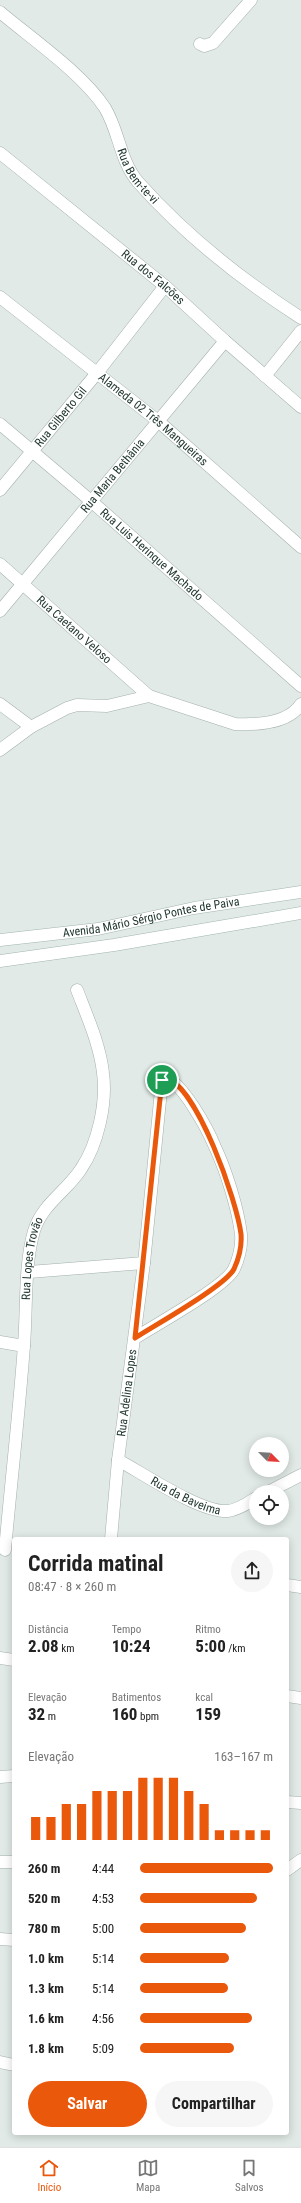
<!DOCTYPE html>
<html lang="pt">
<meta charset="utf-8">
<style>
body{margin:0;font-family:"Roboto Condensed",sans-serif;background:#f6f6f6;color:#222;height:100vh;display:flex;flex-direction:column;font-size:15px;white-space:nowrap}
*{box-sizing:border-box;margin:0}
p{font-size:13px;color:#767676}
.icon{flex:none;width:22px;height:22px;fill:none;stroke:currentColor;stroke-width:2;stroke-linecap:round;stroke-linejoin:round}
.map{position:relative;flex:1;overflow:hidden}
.side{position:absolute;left:12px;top:1537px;width:277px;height:598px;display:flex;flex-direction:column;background:#fff;border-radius:4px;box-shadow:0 2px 10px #0003}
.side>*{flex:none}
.needle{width:26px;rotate:114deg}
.controls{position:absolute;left:249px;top:1437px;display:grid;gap:8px}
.controls a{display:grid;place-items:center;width:40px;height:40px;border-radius:50%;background:#fff;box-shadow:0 2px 10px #0003;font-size:20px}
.pin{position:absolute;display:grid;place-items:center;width:34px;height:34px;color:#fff;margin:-17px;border:2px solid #fff;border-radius:50%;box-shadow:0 1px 4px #0007}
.round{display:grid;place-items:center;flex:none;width:42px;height:42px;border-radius:21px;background:#f6f6f6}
.head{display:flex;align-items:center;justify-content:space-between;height:68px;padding:0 16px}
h1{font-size:22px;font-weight:700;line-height:30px}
.figures{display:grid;grid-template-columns:repeat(3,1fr);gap:6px;height:68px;padding:4px 16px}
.figures div{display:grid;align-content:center}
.figures b{font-size:17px;font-weight:700}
.figures small{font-size:11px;font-weight:400}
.figures p{font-size:11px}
.chart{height:112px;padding:8px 16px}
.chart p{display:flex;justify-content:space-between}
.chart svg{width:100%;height:72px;margin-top:4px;stroke:#ea580c;stroke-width:6}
.cta{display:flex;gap:8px;margin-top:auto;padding:8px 16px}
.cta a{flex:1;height:46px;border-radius:24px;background:#ea580c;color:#fff;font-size:16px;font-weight:700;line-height:46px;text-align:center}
.cta a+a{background:#f6f6f6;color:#222}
ul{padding:0 16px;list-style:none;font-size:13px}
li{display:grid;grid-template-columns:64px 48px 1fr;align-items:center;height:30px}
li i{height:10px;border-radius:5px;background:#ea580c}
.tab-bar{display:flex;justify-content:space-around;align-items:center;height:56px;border-top:1px solid #e0e0e0;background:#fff;font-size:11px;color:#767676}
.tab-bar a{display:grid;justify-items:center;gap:2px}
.tab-bar .on{color:#ea580c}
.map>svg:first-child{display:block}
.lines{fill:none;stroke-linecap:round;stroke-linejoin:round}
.minor-casing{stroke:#a4b1ac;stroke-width:13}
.secondary-casing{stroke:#a1b5ad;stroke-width:13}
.minor{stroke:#fff;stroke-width:12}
.secondary{stroke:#fff;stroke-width:12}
.route-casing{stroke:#fff;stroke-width:8}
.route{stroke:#ea580c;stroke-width:5}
.labels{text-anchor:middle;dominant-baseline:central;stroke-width:3.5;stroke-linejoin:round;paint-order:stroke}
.street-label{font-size:12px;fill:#233932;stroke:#f1f7f4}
</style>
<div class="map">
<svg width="301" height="2147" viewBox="0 0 301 2147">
<rect width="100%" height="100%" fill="#e1eae6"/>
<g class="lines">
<defs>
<g id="minor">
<path id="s1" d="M0,12C32,39 83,74 105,108C119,131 120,161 138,182C185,235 242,280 301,318"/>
<path d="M200,44L204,46L213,43L251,0"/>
<path id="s2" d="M0,153L165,286L225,341L301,407"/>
<path id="s3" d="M0,297L158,421L301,547"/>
<path d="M265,376L301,331"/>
<path id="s4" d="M0,424L91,501L301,686"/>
<path id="s5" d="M0,490L97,373L165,286"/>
<path id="s6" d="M0,564L149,696"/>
<path id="s7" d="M0,611L225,341"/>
<path d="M0,704L31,727"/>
<path d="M0,750L31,727L67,708L77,705L107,706L149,696L235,724C256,725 288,724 301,704"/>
<path d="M29,1272L144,1263"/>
<path d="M0,1342L24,1346"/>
<path id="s8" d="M118,1460C144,1474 201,1513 228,1511C238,1510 248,1503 256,1498"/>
<path d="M268,1492L301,1475"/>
<path id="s9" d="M111,1539L118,1460L144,1263L162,1080L164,1077C182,1081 208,1130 215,1147C226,1170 238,1209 241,1234C242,1246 239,1258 234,1269C225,1287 155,1325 135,1338"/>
<path id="s10" d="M5,1550C11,1482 19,1414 24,1345C27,1309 24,1265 34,1231C42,1204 67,1191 81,1169C98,1144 107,1103 103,1073C100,1045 87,1016 77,990"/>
<path d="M287,1585L301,1587"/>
<path d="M0,1658L14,1660"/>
<path d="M287,1696L301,1698"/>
<path d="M0,1777L14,1776"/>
<path d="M287,1802L301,1803"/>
<path d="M0,1862H14"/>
<path d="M287,1870L301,1860"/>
<path d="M0,1939L14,1940"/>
<path d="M0,2062L14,2065"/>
</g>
<g id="secondary">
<path id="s11" d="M0,940L98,929L194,908L301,892"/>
<path d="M0,961L114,945L301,913"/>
</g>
</defs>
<!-- minor casing -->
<use href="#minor" class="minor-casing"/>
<!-- secondary casing -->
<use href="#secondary" class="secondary-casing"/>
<!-- minor -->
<use href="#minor" class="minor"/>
<!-- secondary -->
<use href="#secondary" class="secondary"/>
</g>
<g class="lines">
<defs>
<path id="route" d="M164,1077C197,1084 237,1202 241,1234C242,1246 239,1258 234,1269C225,1286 155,1325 135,1338L162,1080Z"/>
</defs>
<!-- route casing -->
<use href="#route" class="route-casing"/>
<!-- route -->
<use href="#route" class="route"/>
</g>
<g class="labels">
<!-- street labels -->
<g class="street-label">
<text stroke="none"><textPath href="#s1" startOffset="219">Rua Bem-te-vi</textPath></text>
<text stroke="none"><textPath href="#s2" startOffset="197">Rua dos Falcões</textPath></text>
<text stroke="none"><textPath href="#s5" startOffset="95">Rua Gilberto Gil</textPath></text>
<text stroke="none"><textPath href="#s3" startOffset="196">Alameda 02 Três Mangueiras</textPath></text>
<text stroke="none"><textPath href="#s7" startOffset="176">Rua Maria Bethânia</textPath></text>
<text stroke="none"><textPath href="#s4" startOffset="200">Rua Luis Herinque Machado</textPath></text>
<text stroke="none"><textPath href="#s6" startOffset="99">Rua Caetano Veloso</textPath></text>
<text stroke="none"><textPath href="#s11" startOffset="153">Avenida Mário Sérgio Pontes de Paiva</textPath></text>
<text stroke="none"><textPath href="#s10" startOffset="293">Rua Lopes Trovão</textPath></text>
<text stroke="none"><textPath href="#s9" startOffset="147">Rua Adelina Lopes</textPath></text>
<text stroke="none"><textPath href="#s8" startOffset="77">Rua da Baveima</textPath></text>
</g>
</g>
</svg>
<div class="controls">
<a><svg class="needle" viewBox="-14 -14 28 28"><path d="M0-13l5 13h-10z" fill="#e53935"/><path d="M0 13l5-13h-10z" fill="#767676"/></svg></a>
<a><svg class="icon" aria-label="locate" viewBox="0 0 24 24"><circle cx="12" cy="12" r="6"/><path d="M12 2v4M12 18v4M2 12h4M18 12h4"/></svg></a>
</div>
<div class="pin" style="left:162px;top:1080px;background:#1e9e55"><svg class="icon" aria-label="arrive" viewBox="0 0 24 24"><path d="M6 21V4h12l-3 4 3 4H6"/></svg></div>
<section class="side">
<div class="head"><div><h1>Corrida matinal</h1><p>08:47 · 8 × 260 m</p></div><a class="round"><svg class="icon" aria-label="share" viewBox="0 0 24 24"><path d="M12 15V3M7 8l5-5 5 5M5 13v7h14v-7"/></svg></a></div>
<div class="figures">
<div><p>Distância</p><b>2.08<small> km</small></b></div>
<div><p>Tempo</p><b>10:24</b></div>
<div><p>Ritmo</p><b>5:00<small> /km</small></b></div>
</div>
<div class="figures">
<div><p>Elevação</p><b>32<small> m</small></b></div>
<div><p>Batimentos</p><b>160<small> bpm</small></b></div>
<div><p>kcal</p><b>159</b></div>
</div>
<div class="chart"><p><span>Elevação</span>163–167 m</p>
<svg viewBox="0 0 160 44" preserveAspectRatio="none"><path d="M5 44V30M15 44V30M25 44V22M35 44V22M45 44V14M55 44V14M65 44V14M75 44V6M85 44V6M95 44V6M105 44V14M115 44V22M125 44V38M135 44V38M145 44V38M155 44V38"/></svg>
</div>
<ul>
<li><b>260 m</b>4:44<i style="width:100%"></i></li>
<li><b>520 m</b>4:53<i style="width:88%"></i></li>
<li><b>780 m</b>5:00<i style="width:80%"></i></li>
<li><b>1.0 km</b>5:14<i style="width:67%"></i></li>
<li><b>1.3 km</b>5:14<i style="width:66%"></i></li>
<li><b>1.6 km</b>4:56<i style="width:84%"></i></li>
<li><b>1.8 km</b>5:09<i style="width:71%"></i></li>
</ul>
<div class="cta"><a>Salvar</a><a>Compartilhar</a></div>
</section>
</div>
<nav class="tab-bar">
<a class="on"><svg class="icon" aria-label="home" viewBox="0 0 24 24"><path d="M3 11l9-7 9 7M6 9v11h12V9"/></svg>Início</a>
<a><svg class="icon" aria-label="map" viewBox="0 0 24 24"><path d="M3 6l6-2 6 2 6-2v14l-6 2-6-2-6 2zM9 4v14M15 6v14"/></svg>Mapa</a>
<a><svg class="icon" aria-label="saved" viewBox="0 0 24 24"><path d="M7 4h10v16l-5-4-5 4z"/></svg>Salvos</a>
</nav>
